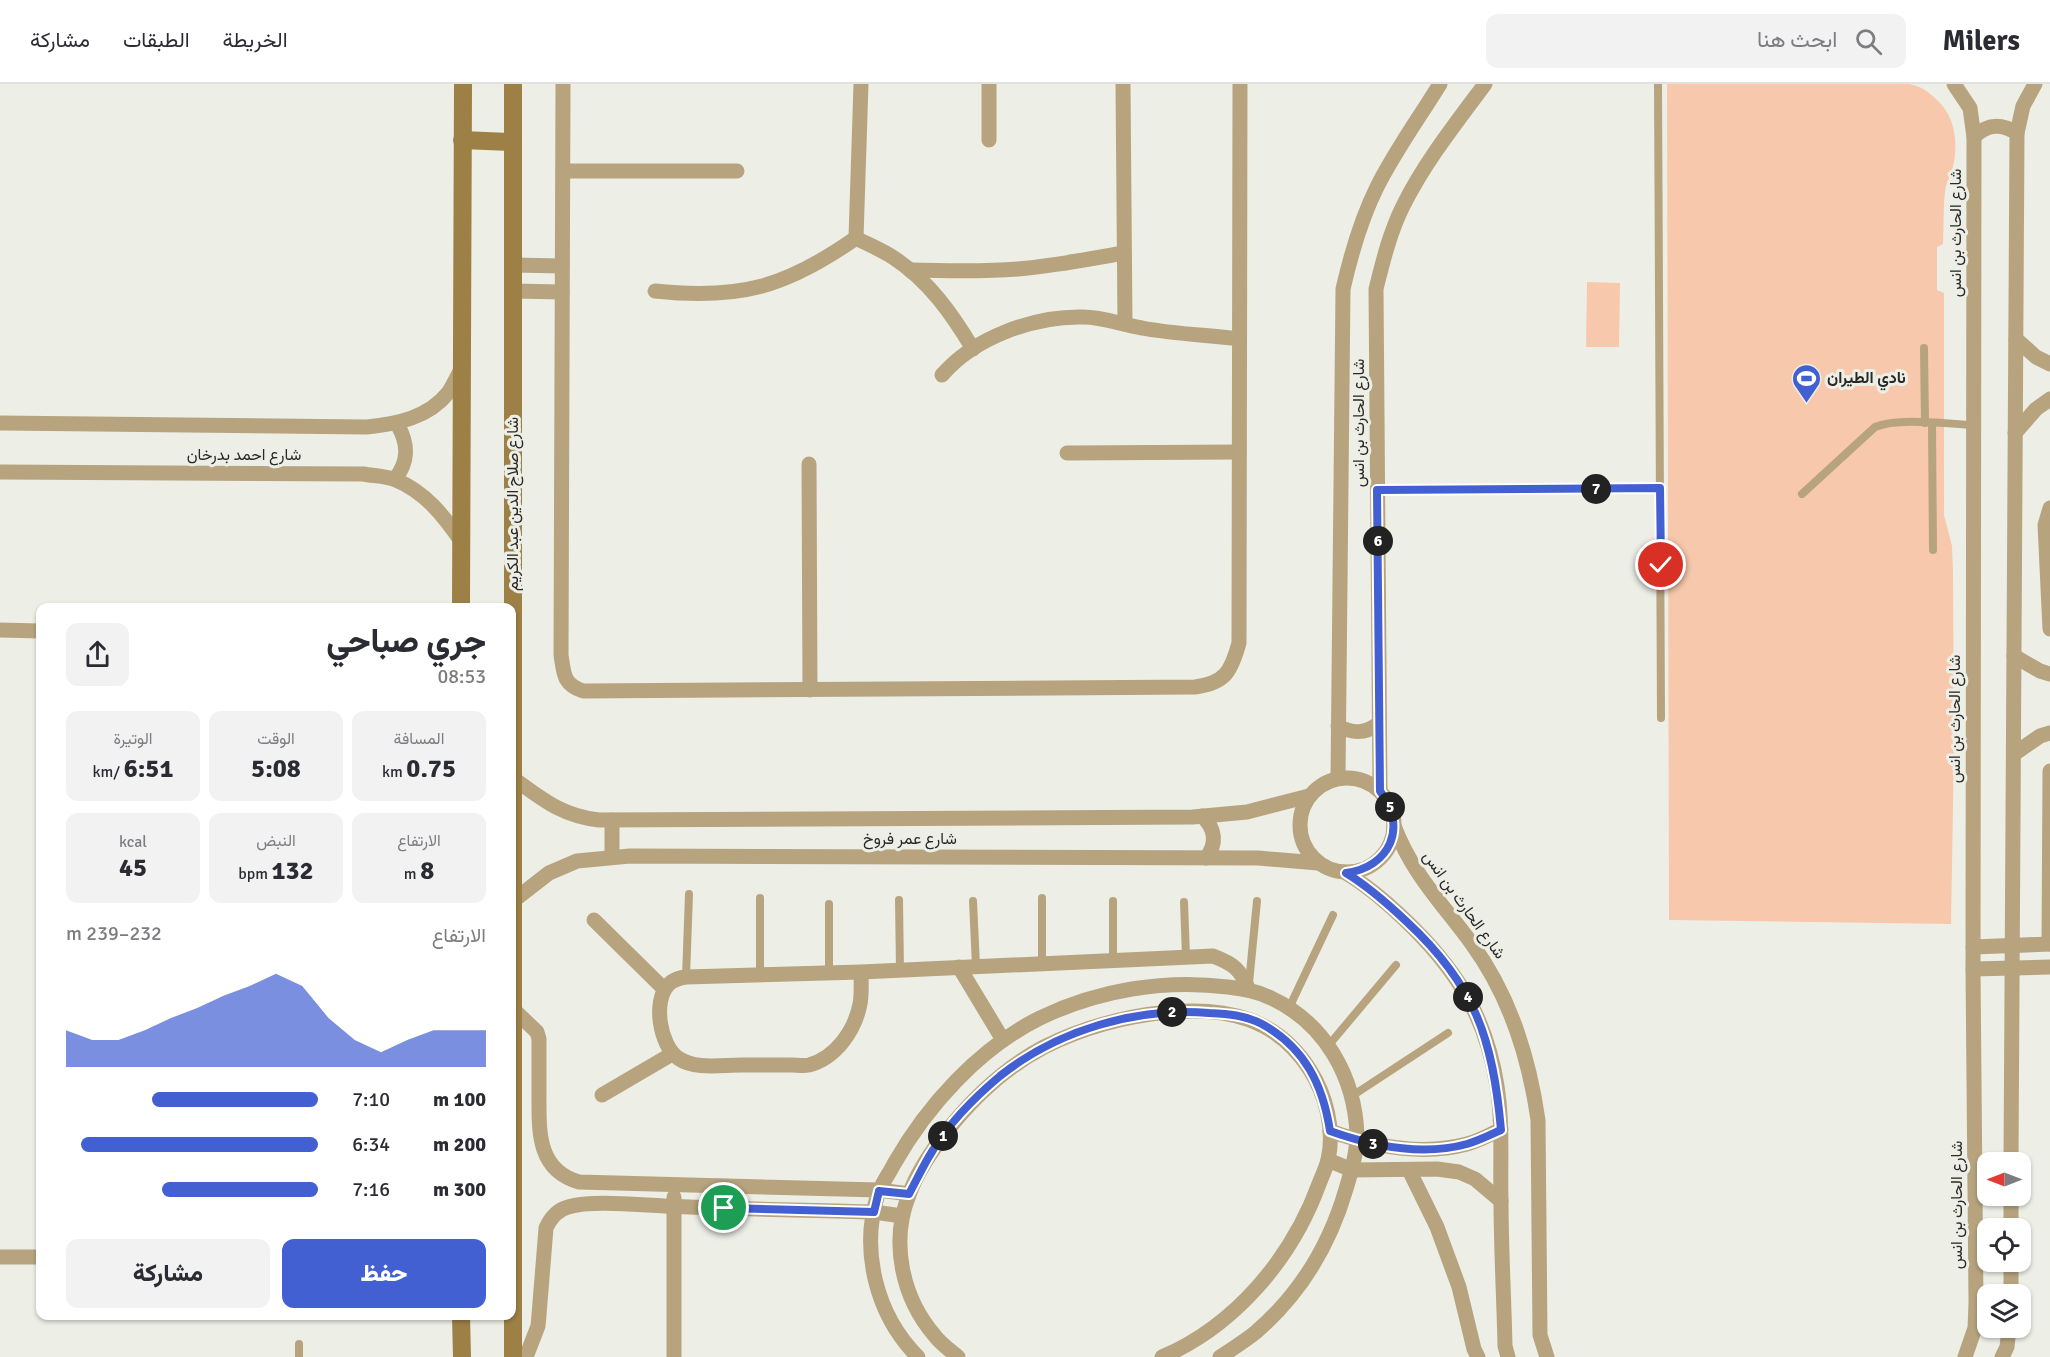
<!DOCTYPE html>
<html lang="ar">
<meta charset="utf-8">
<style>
body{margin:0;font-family:Signika,Vazirmatn,sans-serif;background:#f2f2f3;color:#2b2b33;direction:rtl;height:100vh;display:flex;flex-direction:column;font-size:22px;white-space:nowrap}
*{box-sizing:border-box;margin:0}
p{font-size:20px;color:#7c7c81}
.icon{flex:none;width:33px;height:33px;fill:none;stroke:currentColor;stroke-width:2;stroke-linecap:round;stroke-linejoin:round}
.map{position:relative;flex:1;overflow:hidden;direction:ltr}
.details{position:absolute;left:36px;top:519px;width:480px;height:717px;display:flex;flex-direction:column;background:#fff;border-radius:12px;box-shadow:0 2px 4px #0004;direction:rtl}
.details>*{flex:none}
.needle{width:39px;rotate:270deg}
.buttons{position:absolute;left:1977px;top:1068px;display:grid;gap:12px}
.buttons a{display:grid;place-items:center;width:54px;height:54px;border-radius:12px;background:#fff;box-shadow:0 2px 4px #0004;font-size:30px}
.pin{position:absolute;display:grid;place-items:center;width:51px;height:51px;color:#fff;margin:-26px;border:3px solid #fff;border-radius:50%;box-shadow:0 2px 6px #0007}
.km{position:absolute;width:30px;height:30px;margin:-15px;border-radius:50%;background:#222;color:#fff;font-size:16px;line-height:30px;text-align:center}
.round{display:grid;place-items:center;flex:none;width:63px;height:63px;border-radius:12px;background:#f2f2f3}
.headline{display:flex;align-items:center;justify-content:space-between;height:102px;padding:0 30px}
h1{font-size:33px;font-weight:800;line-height:45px}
.stats{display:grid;grid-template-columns:repeat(3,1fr);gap:9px;height:102px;padding:6px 30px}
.stats div{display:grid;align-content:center;border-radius:12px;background:#f2f2f3;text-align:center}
.stats b{font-size:26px;font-weight:800}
.stats small{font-size:16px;font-weight:400}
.stats p{font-size:16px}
.chart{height:168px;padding:12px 30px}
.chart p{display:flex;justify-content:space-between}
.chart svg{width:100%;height:108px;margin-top:6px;fill:#4360d3;opacity:.7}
.primary-button{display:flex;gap:12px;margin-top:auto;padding:12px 30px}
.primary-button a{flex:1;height:69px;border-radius:12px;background:#4360d3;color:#fff;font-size:24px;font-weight:800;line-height:69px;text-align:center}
.primary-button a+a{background:#f2f2f3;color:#2b2b33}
ul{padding:0 30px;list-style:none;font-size:20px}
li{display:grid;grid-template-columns:96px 72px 1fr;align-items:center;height:45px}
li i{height:15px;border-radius:8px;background:#4360d3}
header{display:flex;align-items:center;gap:36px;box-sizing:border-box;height:84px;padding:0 30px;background:#fff;border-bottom:2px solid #e1e1e2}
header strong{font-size:28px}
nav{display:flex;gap:33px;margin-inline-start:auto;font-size:21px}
.search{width:420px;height:54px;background:#f2f2f3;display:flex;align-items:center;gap:15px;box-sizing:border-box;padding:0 21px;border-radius:12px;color:#7c7c81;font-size:22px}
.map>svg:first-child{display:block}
.pitch{fill:#f7c8ac}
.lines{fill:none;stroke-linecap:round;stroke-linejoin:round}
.lane{stroke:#b7a47f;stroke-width:8}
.street{stroke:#b7a47f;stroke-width:15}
.secondary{stroke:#9c8046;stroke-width:18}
.route-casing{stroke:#fff;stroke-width:12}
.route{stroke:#4360d3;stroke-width:8}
.labels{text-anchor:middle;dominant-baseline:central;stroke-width:6;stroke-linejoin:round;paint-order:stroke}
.street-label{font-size:16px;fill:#292926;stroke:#edefe7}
.poi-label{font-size:16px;font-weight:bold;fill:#292926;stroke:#edefe7;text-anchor:start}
</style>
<header>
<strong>Milers</strong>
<div class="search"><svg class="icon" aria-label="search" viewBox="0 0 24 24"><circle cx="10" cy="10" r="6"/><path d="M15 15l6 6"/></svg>ابحث هنا</div>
<nav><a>الخريطة</a><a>الطبقات</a><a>مشاركة</a></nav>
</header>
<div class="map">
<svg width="2050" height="1273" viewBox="0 0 2050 1273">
<rect width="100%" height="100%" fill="#edefe7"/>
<!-- pitch -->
<g class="pitch">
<path d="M1667,0H1909C1921,2 1929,8 1937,16C1956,33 1959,62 1952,86C1949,93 1946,100 1945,108C1943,125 1944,143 1943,160L1937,163V206L1944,209V431L1952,462L1953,488L1954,664L1951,840L1669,836Z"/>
<path d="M1587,198L1620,199L1619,263H1586Z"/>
</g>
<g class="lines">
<!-- lane -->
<g class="lane">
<path d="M1658,0L1661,634"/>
<path d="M1924,264L1925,339"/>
<path d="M1932,340L1933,466"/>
<path d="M1377,406L1660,404"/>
<path d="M1802,410L1875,343C1899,333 1946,340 1974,341"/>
<path d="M760,814V891"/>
<path d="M899,816L900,886"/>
<path d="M973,817L976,882"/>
<path d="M1113,817V876"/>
<path d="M1184,818L1186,873"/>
<path d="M829,820V889"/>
<path d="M1042,879V814"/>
<path d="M686,893L689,810"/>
<path d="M1249,899L1257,817"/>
<path d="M1289,924L1333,831"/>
<path d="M1328,962L1396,881"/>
<path d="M1352,1012L1448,949"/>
<path d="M299,1273V1260"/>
</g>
<!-- street -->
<g class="street">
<path d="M563,0L561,571C564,590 563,600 583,607L1195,603C1225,599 1231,588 1239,559L1240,0"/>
<path d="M989,0V56"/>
<path d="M1123,0L1125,240"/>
<path d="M1954,0L1970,24L1974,53L1973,885L1976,1219L1975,1244L1965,1273"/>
<path d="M1974,53C1987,40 2001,39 2017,49"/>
<path d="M563,87H737"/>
<path d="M856,154C869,161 882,166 894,174C929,197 952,230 973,265"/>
<path d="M856,154L861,0"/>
<path d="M513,181L562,182"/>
<path d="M910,186C946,187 982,188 1018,185C1053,182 1089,175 1124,169"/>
<path d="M513,207L562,208"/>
<path d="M655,207C740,216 786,203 856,154"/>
<path d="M2016,255L2036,273L2050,280"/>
<path d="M942,291C975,253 1034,232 1083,233C1104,233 1122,241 1142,244C1174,250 1207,251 1239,255"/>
<path d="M0,339L367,343C396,340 428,334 448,309C453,302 457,292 462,284"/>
<path d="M2015,349L2036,325L2050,315"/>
<path d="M1067,369L1239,368"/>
<path d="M809,380L810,606"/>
<path d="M0,388L363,390C374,392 386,392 396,396C425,408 444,432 461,457"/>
<path d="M395,395C409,377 409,360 397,340"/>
<path d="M2050,424L2045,441L2050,545"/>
<path d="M0,546L40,547"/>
<path d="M2014,572L2040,587L2050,590"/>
<path d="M1338,642C1353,650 1366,650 1379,639"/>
<path d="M2014,670L2040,652L2050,649"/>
<circle cx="1347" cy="741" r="47"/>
<path d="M513,694C542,715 562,732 599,736L1193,733L1247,728L1309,712"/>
<path d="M1338,694L1343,205C1351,170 1361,135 1377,103C1395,67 1419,34 1440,0"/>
<path d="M1380,707L1376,205C1383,177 1390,148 1403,122C1425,78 1456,39 1485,0"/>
<path d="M1202,732C1216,745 1217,760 1206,774"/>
<path d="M612,736V773"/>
<path d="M1394,742C1413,791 1442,819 1472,860C1510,912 1529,973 1538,1036L1540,1251L1547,1273"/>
<path d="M1346,789C1368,802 1385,817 1403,834C1455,883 1486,931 1497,1002C1503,1040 1500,1078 1501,1116C1501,1165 1504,1214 1505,1262L1508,1273"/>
<path d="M513,817L549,789L577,777L630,772L1258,774L1318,779"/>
<path d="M594,836L664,905"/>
<path d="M2049,860L2050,687"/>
<path d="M1973,863L2050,860"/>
<path d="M959,883L1003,956"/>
<path d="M1973,885L2050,883"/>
<path d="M861,888C861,899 862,910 860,920C855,946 836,974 809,981C804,982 797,981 791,981C774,981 757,981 741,981C721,981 695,986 678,974C660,962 652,916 669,900C674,895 679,894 686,893L861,888L1213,872C1234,880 1240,885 1249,906"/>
<path d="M513,925L537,948L539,955C539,974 539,993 539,1012C539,1047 537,1086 579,1098L879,1106L909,1110"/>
<path d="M602,1011L672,970"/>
<path d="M1330,1047C1372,1062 1422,1072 1467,1060C1478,1057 1490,1051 1501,1045"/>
<path d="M1328,1076L1352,1086L1437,1085L1459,1088L1475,1095L1501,1117"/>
<path d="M2011,1078L2017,49L2023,22L2035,0"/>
<path d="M1409,1086L1437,1143L1459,1203L1474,1265L1478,1273"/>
<path d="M2011,1144V1112"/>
<path d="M0,1173H40"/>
<path d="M2011,1210V1178"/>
<path d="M526,1273L538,1242L539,1231L546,1144C551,1133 557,1126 568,1123C591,1116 639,1121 664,1122C734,1125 804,1126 874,1128L902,1132"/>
<path d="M674,1273V1113"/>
<path d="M918,1273C876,1231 860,1166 878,1110C882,1099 889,1090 894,1080C927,1022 979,964 1040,934C1098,906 1164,895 1228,903C1243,905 1257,907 1271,914C1325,939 1355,993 1357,1051C1357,1069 1351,1088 1346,1105C1330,1160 1300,1210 1256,1248C1245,1257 1232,1265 1220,1273"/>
<path d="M958,1273C950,1266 941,1260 935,1252C902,1214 890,1158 909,1111C917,1088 932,1067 946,1048C973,1014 1006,983 1044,963C1084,943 1125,932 1169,928C1227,923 1277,934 1310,986C1326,1011 1335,1046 1328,1076C1326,1084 1322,1092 1319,1100C1292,1174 1235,1242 1162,1273"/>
<path d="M2002,1273L2007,1263L2009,1244"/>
</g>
<!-- secondary -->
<g class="secondary">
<path d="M513,0V1273"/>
<path d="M462,56L513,58"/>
<path d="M461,524L463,0"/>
<path d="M461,1232L462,1273"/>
</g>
</g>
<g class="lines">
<defs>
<path id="route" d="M724,1124L874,1128L879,1107L909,1110C917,1095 924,1080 933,1066C950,1038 975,1013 1000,992C1058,946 1136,923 1209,929C1228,930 1245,931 1262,940C1305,964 1323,1001 1330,1047C1372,1062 1423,1072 1467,1060C1478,1057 1490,1051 1501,1046C1493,955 1475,901 1407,838C1387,819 1369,803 1346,789C1390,783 1408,743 1380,707L1377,406L1660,404L1661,481"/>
</defs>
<!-- route casing -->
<use href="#route" class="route-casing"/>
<!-- route -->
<use href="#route" class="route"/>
</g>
<!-- icons -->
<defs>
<symbol id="stadium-pin" viewBox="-11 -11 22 30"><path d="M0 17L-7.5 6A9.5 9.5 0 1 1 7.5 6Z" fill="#4360d3" stroke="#edefe7"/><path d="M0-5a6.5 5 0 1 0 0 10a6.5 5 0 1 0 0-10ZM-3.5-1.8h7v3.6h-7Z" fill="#fff"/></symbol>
</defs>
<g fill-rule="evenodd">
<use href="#stadium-pin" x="1790" y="278" width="33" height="45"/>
</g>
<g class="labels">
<!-- street labels -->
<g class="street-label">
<text transform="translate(1956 149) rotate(-90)">شارع الحارث بن انس</text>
<text transform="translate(1359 339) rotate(-90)">شارع الحارث بن انس</text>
<text x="244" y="371">شارع احمد بدرخان</text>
<text transform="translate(513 420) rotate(-90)">شارع صلاح الدين عبد الكريم</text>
<text transform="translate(1955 635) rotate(-90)">شارع الحارث بن انس</text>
<text x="910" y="755">شارع عمر فروخ</text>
<text transform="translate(1464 821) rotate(54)">شارع الحارث بن انس</text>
<text transform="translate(1957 1121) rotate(-90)">شارع الحارث بن انس</text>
</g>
<!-- poi labels -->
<g class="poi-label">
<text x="1827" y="294">نادي الطيران</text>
</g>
</g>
</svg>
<div class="buttons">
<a><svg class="needle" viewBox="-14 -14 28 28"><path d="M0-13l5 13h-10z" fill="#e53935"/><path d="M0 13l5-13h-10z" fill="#7c7c81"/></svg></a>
<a><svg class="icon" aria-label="locate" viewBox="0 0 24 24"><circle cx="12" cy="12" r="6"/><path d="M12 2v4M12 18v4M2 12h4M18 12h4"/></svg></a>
<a><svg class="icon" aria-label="layers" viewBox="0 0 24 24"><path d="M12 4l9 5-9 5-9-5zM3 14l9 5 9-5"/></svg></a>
</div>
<div class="pin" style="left:724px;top:1124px;background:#1e9e55"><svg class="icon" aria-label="arrive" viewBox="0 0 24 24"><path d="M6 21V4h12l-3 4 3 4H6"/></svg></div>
<div class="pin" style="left:1661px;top:481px;background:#d93025"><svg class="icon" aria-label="check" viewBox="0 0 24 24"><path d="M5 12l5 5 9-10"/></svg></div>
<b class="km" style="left:943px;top:1052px">1</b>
<b class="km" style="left:1172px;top:928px">2</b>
<b class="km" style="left:1373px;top:1060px">3</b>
<b class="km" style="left:1468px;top:913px">4</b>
<b class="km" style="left:1390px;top:723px">5</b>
<b class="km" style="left:1378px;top:457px">6</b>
<b class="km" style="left:1596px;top:405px">7</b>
<section class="details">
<div class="headline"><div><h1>جري صباحي</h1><p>08:53</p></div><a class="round"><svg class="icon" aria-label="share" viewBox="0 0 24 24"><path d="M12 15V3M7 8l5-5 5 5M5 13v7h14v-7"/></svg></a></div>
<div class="stats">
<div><p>المسافة</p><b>0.75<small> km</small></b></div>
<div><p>الوقت</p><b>5:08</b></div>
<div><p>الوتيرة</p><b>6:51<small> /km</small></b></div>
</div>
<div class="stats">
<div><p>الارتفاع</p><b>8<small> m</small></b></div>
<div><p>النبض</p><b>132<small> bpm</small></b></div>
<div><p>kcal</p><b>45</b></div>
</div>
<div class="chart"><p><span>الارتفاع</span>232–239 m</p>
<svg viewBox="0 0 160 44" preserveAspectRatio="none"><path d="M0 44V29L10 33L20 33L30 29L40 24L50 20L60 15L70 11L80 6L90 11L100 24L110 33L120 38L130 33L140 29L150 29L160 29V44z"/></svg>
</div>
<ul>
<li><b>100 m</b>7:10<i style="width:66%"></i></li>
<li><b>200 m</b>6:34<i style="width:94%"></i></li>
<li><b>300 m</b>7:16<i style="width:62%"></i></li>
</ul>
<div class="primary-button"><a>حفظ</a><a>مشاركة</a></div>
</section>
</div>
